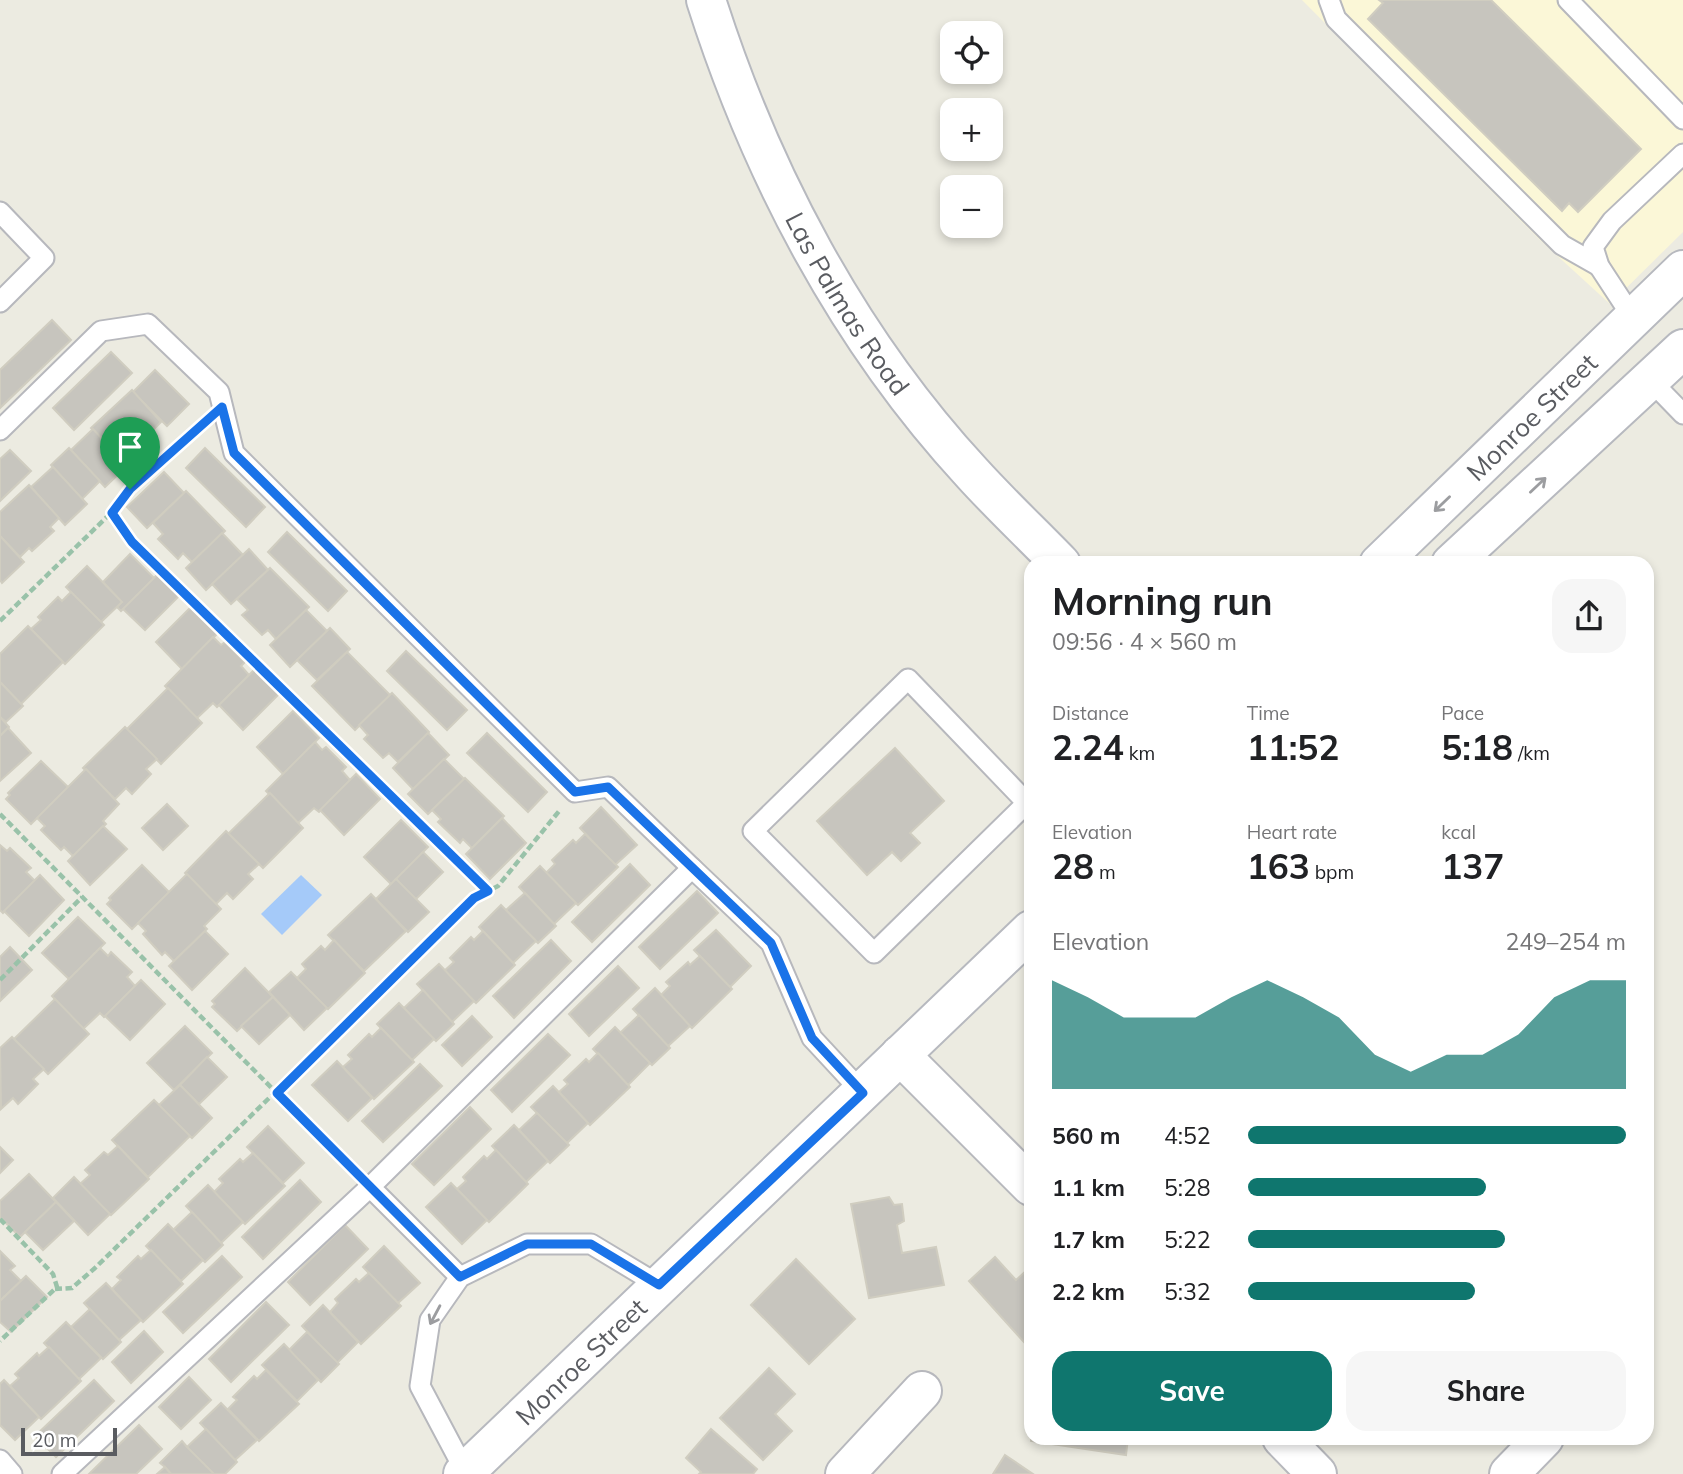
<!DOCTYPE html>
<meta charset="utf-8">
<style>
body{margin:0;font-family:Mulish,sans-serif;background:#f6f6f6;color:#202124;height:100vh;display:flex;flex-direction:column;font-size:26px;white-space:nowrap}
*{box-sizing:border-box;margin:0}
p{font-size:23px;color:#757577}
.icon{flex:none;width:38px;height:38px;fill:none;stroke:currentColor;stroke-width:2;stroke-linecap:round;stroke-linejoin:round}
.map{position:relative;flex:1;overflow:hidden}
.side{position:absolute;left:1024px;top:556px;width:630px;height:889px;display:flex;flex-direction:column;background:#fff;border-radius:21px;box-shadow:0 4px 10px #0003}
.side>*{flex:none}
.tools{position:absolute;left:940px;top:21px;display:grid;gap:14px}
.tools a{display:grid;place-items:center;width:63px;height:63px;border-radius:14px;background:#fff;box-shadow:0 4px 10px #0003;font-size:35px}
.scale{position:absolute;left:21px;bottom:18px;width:96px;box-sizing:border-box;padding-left:7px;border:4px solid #5a5c61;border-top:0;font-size:19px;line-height:24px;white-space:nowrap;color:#5a5c61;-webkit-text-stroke:5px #fff;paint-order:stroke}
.pin{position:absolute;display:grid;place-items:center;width:60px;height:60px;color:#fff;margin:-72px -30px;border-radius:50% 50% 50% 0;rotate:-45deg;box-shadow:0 0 7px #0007}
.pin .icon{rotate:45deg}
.round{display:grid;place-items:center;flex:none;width:74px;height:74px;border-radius:21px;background:#f6f6f6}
.overview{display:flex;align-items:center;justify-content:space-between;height:119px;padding:0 28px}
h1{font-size:38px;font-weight:700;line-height:52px}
.metrics{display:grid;grid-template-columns:repeat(3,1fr);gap:10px;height:119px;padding:7px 28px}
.metrics div{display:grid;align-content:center}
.metrics b{font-size:35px;font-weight:700}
.metrics small{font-size:19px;font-weight:400}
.metrics p{font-size:19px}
.chart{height:196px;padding:14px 28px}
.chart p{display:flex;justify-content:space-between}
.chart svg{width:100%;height:126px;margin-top:7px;fill:#0f766e;opacity:.7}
.button{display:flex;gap:14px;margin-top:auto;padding:14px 28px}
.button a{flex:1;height:80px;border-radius:21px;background:#0f766e;color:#fff;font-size:28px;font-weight:700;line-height:80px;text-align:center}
.button a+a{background:#f6f6f6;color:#202124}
ul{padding:0 28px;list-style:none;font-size:23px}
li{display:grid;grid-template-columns:112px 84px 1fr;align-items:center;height:52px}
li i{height:18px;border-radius:9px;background:#0f766e}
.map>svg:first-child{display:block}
.commercial{fill:#fbf7d7}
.water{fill:#a5caf9}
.building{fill:#c7c5be;stroke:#d0cdc0;stroke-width:2}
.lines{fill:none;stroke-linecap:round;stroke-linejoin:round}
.service-casing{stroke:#b7b8bd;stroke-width:23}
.minor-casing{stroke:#b7b8bd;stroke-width:42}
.secondary-casing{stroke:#b7b9bf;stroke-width:42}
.path{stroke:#99c2a9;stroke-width:4.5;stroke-dasharray:7 3.5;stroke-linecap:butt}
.service{stroke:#fff;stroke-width:19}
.minor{stroke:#fff;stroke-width:38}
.secondary{stroke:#fff;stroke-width:38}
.oneway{stroke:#9c9da0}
.route-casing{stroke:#fff;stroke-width:14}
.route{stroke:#1a73e8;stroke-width:9}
.labels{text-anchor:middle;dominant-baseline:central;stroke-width:6;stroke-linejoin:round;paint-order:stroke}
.street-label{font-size:26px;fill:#5a5c61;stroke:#fff}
</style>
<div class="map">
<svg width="1683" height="1474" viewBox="0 0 1683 1474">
<rect width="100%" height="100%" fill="#ecebe1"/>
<!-- commercial -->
<path class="commercial" d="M1302,0H1683V232L1610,304L1539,239Z"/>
<!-- water -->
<path class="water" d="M301,875L322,895L282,935L261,914Z"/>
<!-- building -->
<g class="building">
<path d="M1379,0H1491L1641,149L1578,212L1569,203L1562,211L1368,19L1383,3Z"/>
<path d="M52,320L71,340L0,408V370Z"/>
<path d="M111,352L132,373L74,430L53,408Z"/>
<path d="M155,370L189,404L167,426L133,392Z"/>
<path d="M132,390L161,422L151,432L154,438L135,455L131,451L122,460L91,428Z"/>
<path d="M93,429L127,466L105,487L71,450Z"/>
<path d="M69,448L100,481L82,499L51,465Z"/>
<path d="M205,448L265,507L246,527L186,468Z"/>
<path d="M10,450L31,471L0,501V459Z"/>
<path d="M53,467L87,504L65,525L31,487Z"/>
<path d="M164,472L184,493L147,528L127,507Z"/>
<path d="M29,485L59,518L50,527L54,531L32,551L29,548L20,557L0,536V512Z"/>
<path d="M186,491L225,531L192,562L183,553L178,559L158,539L163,534L153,523Z"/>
<path d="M287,532L347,591L328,611L268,552Z"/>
<path d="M222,533L243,555L206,590L186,568Z"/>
<path d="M0,536L24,562L2,583L0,580Z"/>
<path d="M249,549L268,570L231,604L212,584Z"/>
<path d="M130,554L154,578L121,611L117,607L122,602L103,582Z"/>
<path d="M87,566L122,602L101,622L66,587Z"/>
<path d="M270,568L309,607L276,639L268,630L262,635L242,615L248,610L237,599Z"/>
<path d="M159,573L180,595L145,630L123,609Z"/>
<path d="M71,592L104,625L65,664L31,629L41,620L38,617L58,597L62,601Z"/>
<path d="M192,606L218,633L182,669L156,642Z"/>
<path d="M306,610L327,631L290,667L270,645Z"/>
<path d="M28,626L63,662L21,704L0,682V654Z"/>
<path d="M330,628L350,649L317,680L297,660Z"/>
<path d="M213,637L221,645L225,642L245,662L241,666L249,675L217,707L213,703L197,718L165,686Z"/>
<path d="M406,651L467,710L447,730L387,671Z"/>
<path d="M347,652L390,695L355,730L312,686Z"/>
<path d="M255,669L279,694L243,730L219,705Z"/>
<path d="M0,682L23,706L6,722L0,717Z"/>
<path d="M168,688L202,723L161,764L127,729Z"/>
<path d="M392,693L429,732L398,762L389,753L383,758L364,739L368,735L359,725Z"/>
<path d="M293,711L319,738L283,774L257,747Z"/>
<path d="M0,717L9,727L0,736Z"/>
<path d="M125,727L157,759L146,769L151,774L132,794L126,788L115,799L83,768Z"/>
<path d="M8,728L31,753L0,781V736Z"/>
<path d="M428,733L449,755L413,789L393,768Z"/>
<path d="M487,733L547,792L528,812L467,753Z"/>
<path d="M315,742L322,750L326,747L346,767L342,771L350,780L319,812L314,808L298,823L266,791Z"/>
<path d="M895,748L944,801L910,833L920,843L901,861L892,852L867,875L817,821Z"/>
<path d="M444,759L464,779L428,814L408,794Z"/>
<path d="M41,761L68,787L31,824L6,799L10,795L8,793Z"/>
<path d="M86,769L119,804L103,821L106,824L73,856L64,847L61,850L41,830L45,826L37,818Z"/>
<path d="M356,774L380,799L344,835L320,810Z"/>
<path d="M465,778L504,816L472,848L463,839L460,843L438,822L441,819L432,810Z"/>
<path d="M270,793L303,828L263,868L228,834Z"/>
<path d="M167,804L188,826L163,850L142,828Z"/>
<path d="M601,807L637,845L615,865L580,828Z"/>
<path d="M502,818L526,843L490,879L466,854Z"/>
<path d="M401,820L428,847L391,884L364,857Z"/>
<path d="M103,826L127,849L90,885L68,861Z"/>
<path d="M226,831L259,864L248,874L253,879L233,899L227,893L216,904L185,873Z"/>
<path d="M585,834L618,867L578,905L546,873L555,864L552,860L573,840L576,843Z"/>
<path d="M0,845L7,851L10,848L31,868L26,872L35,881L3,913L0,910Z"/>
<path d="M423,852L443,872L416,899L396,879Z"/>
<path d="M630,864L650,885L592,942L572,922Z"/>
<path d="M142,865L169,892L132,929L107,904L111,900L109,898Z"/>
<path d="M540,866L576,903L554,924L519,887Z"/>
<path d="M187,874L221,909L204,926L207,929L174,961L165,952L162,955L143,934L146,931L138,923Z"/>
<path d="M40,875L64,900L29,936L4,911Z"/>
<path d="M396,879L429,912L408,932L376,899Z"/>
<path d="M697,891L718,913L660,969L639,947Z"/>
<path d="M525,893L556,926L538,943L506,910Z"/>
<path d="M371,894L406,931L364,971L328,935Z"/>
<path d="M501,905L536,941L513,963L479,927Z"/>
<path d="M78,917L105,943L69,979L42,953Z"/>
<path d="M716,930L751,966L730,987L694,950Z"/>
<path d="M205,931L228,954L192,990L169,966Z"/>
<path d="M483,931L515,965L476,1003L444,971L454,962L450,958L471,937L474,940Z"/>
<path d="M334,940L365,973L328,1009L297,978L306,969L302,964L321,946L325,950Z"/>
<path d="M551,940L571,961L514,1018L493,996Z"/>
<path d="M10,947L32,970L0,1001V957Z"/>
<path d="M100,948L108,956L111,952L132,972L127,977L135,986L104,1017L100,1013L83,1029L52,996Z"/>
<path d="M700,956L732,989L692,1028L661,995L670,986L666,982L688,962L690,965Z"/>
<path d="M439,964L474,1001L452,1022L417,984Z"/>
<path d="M618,966L639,988L589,1036L569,1014Z"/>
<path d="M245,968L273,997L237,1031L212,1007L215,1004L212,1001Z"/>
<path d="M291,972L327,1008L304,1030L269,992Z"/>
<path d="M141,980L165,1004L130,1040L105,1016Z"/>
<path d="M655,988L690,1026L668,1046L633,1009Z"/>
<path d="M423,990L454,1024L436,1041L404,1008Z"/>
<path d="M273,997L290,1015L259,1044L241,1026Z"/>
<path d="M55,999L89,1034L48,1074L14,1039Z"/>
<path d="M399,1003L434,1039L412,1060L377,1024Z"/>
<path d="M639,1015L670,1048L652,1065L620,1033Z"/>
<path d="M472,1016L492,1037L462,1066L442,1045Z"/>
<path d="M185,1026L212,1053L174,1090L147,1063Z"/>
<path d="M615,1027L650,1063L628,1085L593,1049Z"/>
<path d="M381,1028L414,1062L374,1099L343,1067L352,1059L348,1055L369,1034L372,1037Z"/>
<path d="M548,1034L570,1055L512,1112L491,1090Z"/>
<path d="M12,1037L44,1069L33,1079L38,1084L18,1104L13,1098L1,1109L0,1048Z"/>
<path d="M598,1053L630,1087L590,1125L559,1092L568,1084L564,1080L586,1059L589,1062Z"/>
<path d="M207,1057L227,1077L199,1104L180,1085Z"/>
<path d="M337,1061L372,1098L348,1121L312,1085Z"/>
<path d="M420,1064L442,1086L383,1142L362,1121Z"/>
<path d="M180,1085L212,1118L192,1138L159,1105Z"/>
<path d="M553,1086L588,1123L567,1143L531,1107Z"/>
<path d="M154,1100L190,1136L148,1177L112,1140Z"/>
<path d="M470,1107L491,1129L434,1185L412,1164Z"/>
<path d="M537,1113L569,1145L550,1163L519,1130Z"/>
<path d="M514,1125L548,1161L526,1182L492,1146Z"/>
<path d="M268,1126L304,1163L283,1183L247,1147Z"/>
<path d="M118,1146L149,1179L111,1215L80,1184L90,1175L85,1170L104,1152L108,1155Z"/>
<path d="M0,1147L13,1160L0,1173Z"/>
<path d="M496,1150L528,1184L489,1222L457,1189L466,1181L463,1177L484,1156L487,1159Z"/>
<path d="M253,1153L285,1186L245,1224L214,1192L223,1183L219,1179L240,1159L243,1162Z"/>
<path d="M29,1174L56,1202L20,1237L0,1217V1201Z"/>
<path d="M74,1177L110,1214L88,1235L53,1198Z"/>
<path d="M300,1180L321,1202L263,1259L242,1237Z"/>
<path d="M451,1183L487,1220L462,1244L426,1207Z"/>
<path d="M208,1185L243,1222L221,1243L186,1206Z"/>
<path d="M889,1197L894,1205L902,1204L904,1221L897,1225L902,1253L936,1247L944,1285L869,1298L851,1204Z"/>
<path d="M56,1202L74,1221L43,1250L25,1232Z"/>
<path d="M192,1212L223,1245L205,1262L173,1230Z"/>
<path d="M168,1224L203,1260L181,1281L146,1246Z"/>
<path d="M345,1225L368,1249L310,1305L288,1282Z"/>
<path d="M384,1246L420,1283L398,1303L363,1267Z"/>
<path d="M151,1250L183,1284L143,1322L112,1289L121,1280L117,1277L138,1256L141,1259Z"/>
<path d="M0,1251L15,1266L10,1270L21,1281L0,1301Z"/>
<path d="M222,1256L242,1277L183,1333L163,1312Z"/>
<path d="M995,1257L1016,1280L1028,1269L1031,1272V1350L969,1281Z"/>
<path d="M796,1259L855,1319L809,1364L751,1305Z"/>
<path d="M369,1273L401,1306L361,1344L330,1312L338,1303L335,1299L356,1279L359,1282Z"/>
<path d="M26,1276L47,1297L11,1332L0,1322V1301Z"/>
<path d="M106,1283L141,1320L119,1340L84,1303Z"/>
<path d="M266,1302L289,1325L231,1382L209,1359Z"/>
<path d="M323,1305L358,1342L337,1363L302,1326Z"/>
<path d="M90,1309L121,1342L103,1359L71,1327Z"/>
<path d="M66,1322L101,1358L79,1379L44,1343Z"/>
<path d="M144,1331L163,1352L131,1383L112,1362Z"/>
<path d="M307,1332L339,1364L321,1382L289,1350Z"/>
<path d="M284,1344L318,1380L297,1401L262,1365Z"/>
<path d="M49,1347L81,1381L41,1419L10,1386L19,1378L15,1374L37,1353L39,1356Z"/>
<path d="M769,1368L795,1394L775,1414L792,1431L763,1460L720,1418Z"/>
<path d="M266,1370L299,1404L259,1441L228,1409L237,1400L233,1397L254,1376L257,1379Z"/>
<path d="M189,1377L211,1400L181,1429L159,1407Z"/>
<path d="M4,1380L39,1417L15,1440L0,1425V1384Z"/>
<path d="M94,1380L114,1401L56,1457L35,1436Z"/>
<path d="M221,1403L257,1440L235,1460L200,1423Z"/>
<path d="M139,1425L162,1449L136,1474H89Z"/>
<path d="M206,1429L237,1462L225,1474H214L187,1447Z"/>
<path d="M711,1429L757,1469L753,1474H699L701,1472L686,1458Z"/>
<path d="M1031,1438H1128L1126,1455L1031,1441Z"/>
<path d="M182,1441L187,1447L214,1474H171L165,1467L160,1463Z"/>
<path d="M1005,1455L1033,1474H993Z"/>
<path d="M165,1467L171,1474H157Z"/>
</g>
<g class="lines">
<defs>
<g id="service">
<path d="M1329,0L1336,19L1562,245L1599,266"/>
<path d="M1568,0L1683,119"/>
<path d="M0,212L44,258L0,302"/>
<path d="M1633,318L1599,266L1593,247L1612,221L1683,154"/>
<path d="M1651,381L1683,414"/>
<path d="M0,430L101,331L148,324L219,392L234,453L575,792L608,787L692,868"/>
<path d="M1027,803L874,953L753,831L908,679L1031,807"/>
<path d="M460,1277L370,1187L692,868L771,943L812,1038L863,1093"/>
<path d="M0,1460L12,1474"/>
<path d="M465,1471L420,1386L430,1320L460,1277L527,1244H591L659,1285"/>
<path d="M62,1474L370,1187"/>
</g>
<g id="minor">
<path d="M900,1055L1031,1186"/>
<path d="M1282,1438L1317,1474"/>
<path d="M845,1474L922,1391"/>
<path d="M1509,1474L1544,1438"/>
</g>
<g id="secondary">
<path id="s1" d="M706,0C761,173 848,339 972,473C1000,504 1031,533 1061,564"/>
<path id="s2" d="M1379,564L1683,270"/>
<path d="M1451,564L1683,349"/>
<path id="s3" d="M463,1474L1031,930"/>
</g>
</defs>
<!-- service casing -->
<use href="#service" class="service-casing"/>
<!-- minor casing -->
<use href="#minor" class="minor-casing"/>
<!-- secondary casing -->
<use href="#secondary" class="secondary-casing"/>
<!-- path -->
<g class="path">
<path d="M202,424L130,489L112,513L132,542L487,891"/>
<path d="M0,621L114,510"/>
<path d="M0,814L352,1169"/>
<path d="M0,980L82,897"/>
<path d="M0,1219L53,1274L57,1287L0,1341"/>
<path d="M55,1289L72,1288L95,1268L474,898L498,886L560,810"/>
</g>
<!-- service -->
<use href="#service" class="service"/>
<!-- minor -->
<use href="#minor" class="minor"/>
<!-- secondary -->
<use href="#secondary" class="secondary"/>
</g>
<!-- one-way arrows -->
<defs><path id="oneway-shaft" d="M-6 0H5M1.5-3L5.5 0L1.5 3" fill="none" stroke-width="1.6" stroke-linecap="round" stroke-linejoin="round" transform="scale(1.75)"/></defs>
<g class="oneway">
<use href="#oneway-shaft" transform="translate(1538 485) rotate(-43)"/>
<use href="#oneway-shaft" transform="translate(1442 504) rotate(136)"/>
<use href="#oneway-shaft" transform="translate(435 1315) rotate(118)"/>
</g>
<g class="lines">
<defs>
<path id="route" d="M222,407L234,453L575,792L608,787L771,943L812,1038L863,1093L659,1285L591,1244H527L460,1277L277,1093L474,898L488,891L132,542L112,513L130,489Z"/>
</defs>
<!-- route casing -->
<use href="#route" class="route-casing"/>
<!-- route -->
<use href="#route" class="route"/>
</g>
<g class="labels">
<!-- street labels -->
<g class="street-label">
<text stroke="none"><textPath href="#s1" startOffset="336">Las Palmas Road</textPath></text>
<text stroke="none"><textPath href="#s2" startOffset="212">Monroe Street</textPath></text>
<text stroke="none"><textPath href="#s3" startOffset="163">Monroe Street</textPath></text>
</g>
</g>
</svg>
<div class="tools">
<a><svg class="icon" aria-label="locate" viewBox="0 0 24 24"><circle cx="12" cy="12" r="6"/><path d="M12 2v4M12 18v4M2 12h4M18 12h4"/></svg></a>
<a>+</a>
<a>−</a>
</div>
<div class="scale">20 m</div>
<div class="pin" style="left:130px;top:489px;background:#1e9e55"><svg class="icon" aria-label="arrive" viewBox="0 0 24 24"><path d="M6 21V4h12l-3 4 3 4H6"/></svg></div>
<section class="side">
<div class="overview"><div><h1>Morning run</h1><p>09:56 · 4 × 560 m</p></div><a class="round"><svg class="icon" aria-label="share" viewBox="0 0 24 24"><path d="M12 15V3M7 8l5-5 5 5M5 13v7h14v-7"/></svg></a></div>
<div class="metrics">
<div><p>Distance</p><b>2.24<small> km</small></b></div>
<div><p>Time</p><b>11:52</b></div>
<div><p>Pace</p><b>5:18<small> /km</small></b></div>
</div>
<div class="metrics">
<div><p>Elevation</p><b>28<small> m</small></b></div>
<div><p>Heart rate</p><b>163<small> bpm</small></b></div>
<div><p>kcal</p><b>137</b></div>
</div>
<div class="chart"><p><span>Elevation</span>249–254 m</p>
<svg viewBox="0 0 160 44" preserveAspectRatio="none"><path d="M0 44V6L10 12L20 19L30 19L40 19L50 12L60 6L70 12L80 19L90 32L100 38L110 32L120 32L130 25L140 12L150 6L160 6V44z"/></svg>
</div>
<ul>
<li><b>560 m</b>4:52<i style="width:100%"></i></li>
<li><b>1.1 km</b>5:28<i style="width:63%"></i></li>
<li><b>1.7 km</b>5:22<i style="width:68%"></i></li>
<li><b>2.2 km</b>5:32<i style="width:60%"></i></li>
</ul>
<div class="button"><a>Save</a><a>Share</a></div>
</section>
</div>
